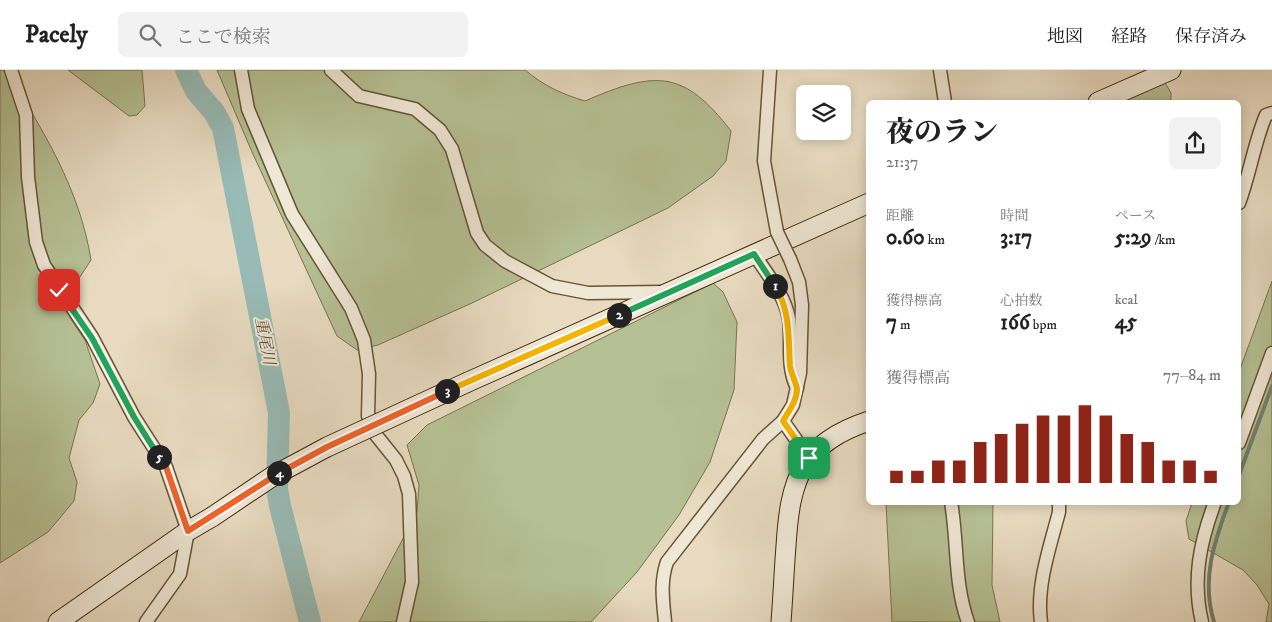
<!DOCTYPE html>
<html lang="ja">
<meta charset="utf-8">
<style>
body{margin:0;font-family:"IM FELL DW Pica","Noto Serif JP",serif;background:#f2f2f2;color:#222;height:100vh;display:flex;flex-direction:column;font-size:19px;white-space:nowrap}
*{box-sizing:border-box;margin:0}
p{font-size:16px;color:#767676}
.icon{flex:none;width:28px;height:28px;fill:none;stroke:currentColor;stroke-width:2;stroke-linecap:round;stroke-linejoin:round}
.map{position:relative;flex:1;overflow:hidden}
.side{position:absolute;left:866px;top:30px;width:375px;height:405px;display:flex;flex-direction:column;background:#fff;border-radius:8px;box-shadow:0 2px 12px #0003}
.side>*{flex:none}
.fabs{position:absolute;left:796px;top:15px;display:grid;gap:10px}
.fabs a{display:grid;place-items:center;width:55px;height:55px;border-radius:8px;background:#fff;box-shadow:0 2px 12px #0003;font-size:25px}
.pin{position:absolute;display:grid;place-items:center;width:42px;height:42px;color:#fff;margin:-21px;border-radius:10px;box-shadow:0 2px 8px #0006}
.km{position:absolute;width:25px;height:25px;margin:-12px;border-radius:50%;background:#222;color:#fff;font-size:14px;line-height:25px;text-align:center}
.round{display:grid;place-items:center;flex:none;width:52px;height:52px;border-radius:8px;background:#f2f2f2}
.head{display:flex;align-items:center;justify-content:space-between;height:85px;padding:0 20px}
h1{font-size:28px;font-weight:800;line-height:38px}
.metrics{display:grid;grid-template-columns:repeat(3,1fr);gap:8px;height:85px;padding:5px 20px}
.metrics div{display:grid;align-content:center}
.metrics b{font-size:21px;font-weight:800}
.metrics small{font-size:14px;font-weight:400}
.metrics p{font-size:14px}
.chart{height:140px;padding:10px 20px}
.chart p{display:flex;justify-content:space-between}
.chart svg{width:100%;height:90px;margin-top:5px;stroke:#8f2418;stroke-width:6}
header{display:flex;align-items:center;gap:30px;box-sizing:border-box;height:70px;padding:0 25px;background:#fff;border-bottom:1px solid #e0e0e0}
header strong{font-size:24px}
nav{display:flex;gap:28px;margin-inline-start:auto;font-size:18px}
.search{width:350px;height:45px;background:#f2f2f2;display:flex;align-items:center;gap:12px;box-sizing:border-box;padding:0 18px;border-radius:8px;color:#767676;font-size:19px}
.map>svg:first-child{display:block}
.green{fill:#b5c094;stroke:#79744c}
.lines{fill:none;stroke-linecap:round;stroke-linejoin:round}
.stream{stroke:#74806f;stroke-width:4}
.river{stroke:#98bbb7;stroke-width:22}
.street-casing{stroke:#685432;stroke-width:15}
.secondary-casing{stroke:#3d2703;stroke-width:21}
.street{stroke:#f0e8d7;stroke-width:12}
.secondary{stroke:#f0e8d7;stroke-width:19}
.street-bridge-casing{stroke:#685432;stroke-width:15;stroke-linecap:butt}
.secondary-bridge-casing{stroke:#3d2703;stroke-width:21;stroke-linecap:butt}
.street-bridge{stroke:#f0e8d7;stroke-width:12}
.secondary-bridge{stroke:#f0e8d7;stroke-width:19}
.split-1-casing{stroke:#fff;stroke-width:10}
.split-2-casing{stroke:#fff;stroke-width:10}
.split-3-casing{stroke:#fff;stroke-width:10}
.split-4-casing{stroke:#fff;stroke-width:10}
.split-5-casing{stroke:#fff;stroke-width:10}
.split-6-casing{stroke:#fff;stroke-width:10}
.split-1{stroke:#f5b400;stroke-width:6}
.split-2{stroke:#22a559;stroke-width:6}
.split-3{stroke:#f5b400;stroke-width:6}
.split-4{stroke:#f0652b;stroke-width:6}
.split-5{stroke:#f0652b;stroke-width:6}
.split-6{stroke:#22a559;stroke-width:6}
.labels{text-anchor:middle;dominant-baseline:central;stroke-width:4;stroke-linejoin:round;paint-order:stroke}
.water-label{font-size:16px;font-style:italic;fill:#544c30;stroke:#f0e8d7}
</style>
<header>
<strong>Pacely</strong>
<div class="search"><svg class="icon" aria-label="search" viewBox="0 0 24 24"><circle cx="10" cy="10" r="6"/><path d="M15 15l6 6"/></svg>ここで検索</div>
<nav><a>地図</a><a>経路</a><a>保存済み</a></nav>
</header>
<div class="map">
<svg width="1272" height="552" viewBox="0 0 1272 552">
<rect width="100%" height="100%" fill="#e8dbc1"/>
<filter id="stains"><feTurbulence type="fractalNoise" baseFrequency=".004" numOctaves="4"/><feColorMatrix values="0 0 0 0 .2 0 0 0 0 .09 0 0 0 0 .02 0 0 0 .5 -.17"/></filter>
<radialGradient id="worn" r=".72"><stop offset=".6" stop-color="#630" stop-opacity="0"/><stop offset="1" stop-color="#630" stop-opacity=".3"/></radialGradient>
<!-- green -->
<g class="green">
<path d="M0,0H5C43,59 80,120 91,190L70,222L69,234L70,248L85,270L100,314L93,333L79,350L69,388L77,412L74,431L48,462L0,493Z"/>
<path d="M68,0H142L145,36L137,45L129,46Z"/>
<path d="M217,0H525C544,16 562,24 585,31C656,0 684,0 731,61L726,91L713,106L668,138L472,233L378,275L357,280L337,266L252,82Z"/>
<path d="M1145,0L1160,4L1171,23V32H1087L1128,13Z"/>
<path d="M1272,211V552H1266L1269,534L1257,515L1243,500L1189,469L1186,451L1192,433L1239,432V302Z"/>
<path d="M713,213L723,222L737,252L734,320L710,392L679,445L637,502L591,552H359L417,442L419,415L407,375L427,355Z"/>
<path d="M886,433H993L992,515L1000,552H892Z"/>
</g>
<g class="lines">
<!-- stream -->
<g class="stream">
<path d="M1239,405L1272,316"/>
<path d="M1214,552C1201,510 1214,472 1229,432"/>
</g>
<!-- river -->
<path class="river" d="M186,0L196,21L214,42L223,58L279,343L277,418L280,436L310,552"/>
<defs>
<g id="street">
<path d="M11,0L26,45L28,107L36,172L44,195L92,267L134,347L166,397L188,461L180,504L146,552"/>
<path d="M241,0L248,39L292,144L351,238L364,270L369,304L368,346L376,365L396,390L404,406L409,424L412,512L403,552"/>
<path d="M331,0L359,26L415,39L440,60L452,79L477,163L485,175L505,191L552,216L588,223L662,222"/>
<path d="M770,0L764,91L777,162"/>
<path d="M940,0L945,32"/>
<path d="M1239,133C1250,104 1254,73 1266,45L1272,43"/>
<path d="M754,184C767,204 785,225 789,249C792,272 786,296 797,318"/>
<path d="M783,351L809,388"/>
<path d="M1239,373L1272,283"/>
<path d="M951,432C958,472 954,514 968,552"/>
<path d="M665,552C663,531 660,512 667,492L763,369L783,351L793,335L800,303L802,235L799,212L790,189"/>
<path d="M1041,552C1036,516 1050,477 1059,442V432"/>
<path d="M1202,552C1192,510 1200,472 1215,432"/>
</g>
<g id="secondary">
<path d="M1098,32L1171,0"/>
<path d="M468,312L869,133"/>
<path d="M58,552L188,461L212,447"/>
<path d="M781,552C783,527 784,501 786,476C790,410 801,373 869,351"/>
</g>
</defs>
<!-- street casing -->
<use href="#street" class="street-casing"/>
<!-- secondary casing -->
<use href="#secondary" class="secondary-casing"/>
<!-- street -->
<use href="#street" class="street"/>
<!-- secondary -->
<use href="#secondary" class="secondary"/>
<defs>
<path id="street-bridge" d="M777,162L790,189"/>
<path id="secondary-bridge" d="M212,447L273,406L327,377L468,312"/>
</defs>
<!-- street-bridge casing -->
<use href="#street-bridge" class="street-bridge-casing"/>
<!-- secondary-bridge casing -->
<use href="#secondary-bridge" class="secondary-bridge-casing"/>
<!-- street-bridge -->
<use href="#street-bridge" class="street-bridge"/>
<!-- secondary-bridge -->
<use href="#secondary-bridge" class="secondary-bridge"/>
</g>
<g class="lines">
<defs>
<path id="split-1" d="M775,216C791,242 788,268 790,296C791,304 796,312 797,319C797,331 788,342 783,351L809,388"/>
<path id="split-2" d="M619,245L754,184L775,216"/>
<path id="split-3" d="M447,321L619,245"/>
<path id="split-4" d="M279,403L327,377L447,321"/>
<path id="split-5" d="M159,387L166,397L188,461L279,403"/>
<path id="split-6" d="M59,220L92,268L134,347L159,387"/>
</defs>
<!-- split-1 casing -->
<use href="#split-1" class="split-1-casing"/>
<!-- split-2 casing -->
<use href="#split-2" class="split-2-casing"/>
<!-- split-3 casing -->
<use href="#split-3" class="split-3-casing"/>
<!-- split-4 casing -->
<use href="#split-4" class="split-4-casing"/>
<!-- split-5 casing -->
<use href="#split-5" class="split-5-casing"/>
<!-- split-6 casing -->
<use href="#split-6" class="split-6-casing"/>
<!-- split-1 -->
<use href="#split-1" class="split-1"/>
<!-- split-2 -->
<use href="#split-2" class="split-2"/>
<!-- split-3 -->
<use href="#split-3" class="split-3"/>
<!-- split-4 -->
<use href="#split-4" class="split-4"/>
<!-- split-5 -->
<use href="#split-5" class="split-5"/>
<!-- split-6 -->
<use href="#split-6" class="split-6"/>
</g>
<g class="labels">
<!-- water labels -->
<g class="water-label">
<text transform="translate(265 271) rotate(79)">重尾川</text>
</g>
</g>
<rect width="100%" height="100%" filter="url(#stains)"/>
<rect width="100%" height="100%" fill="url(#worn)"/>
</svg>
<div class="fabs">
<a><svg class="icon" aria-label="layers" viewBox="0 0 24 24"><path d="M12 4l9 5-9 5-9-5zM3 14l9 5 9-5"/></svg></a>
</div>
<div class="pin" style="left:809px;top:388px;background:#1e9e55"><svg class="icon" aria-label="arrive" viewBox="0 0 24 24"><path d="M6 21V4h12l-3 4 3 4H6"/></svg></div>
<div class="pin" style="left:59px;top:220px;background:#d93025"><svg class="icon" aria-label="check" viewBox="0 0 24 24"><path d="M5 12l5 5 9-10"/></svg></div>
<b class="km" style="left:775px;top:216px">1</b>
<b class="km" style="left:619px;top:245px">2</b>
<b class="km" style="left:447px;top:321px">3</b>
<b class="km" style="left:279px;top:403px">4</b>
<b class="km" style="left:159px;top:387px">5</b>
<section class="side">
<div class="head"><div><h1>夜のラン</h1><p>21:37</p></div><a class="round"><svg class="icon" aria-label="share" viewBox="0 0 24 24"><path d="M12 15V3M7 8l5-5 5 5M5 13v7h14v-7"/></svg></a></div>
<div class="metrics">
<div><p>距離</p><b>0.60<small> km</small></b></div>
<div><p>時間</p><b>3:17</b></div>
<div><p>ペース</p><b>5:29<small> /km</small></b></div>
</div>
<div class="metrics">
<div><p>獲得標高</p><b>7<small> m</small></b></div>
<div><p>心拍数</p><b>166<small> bpm</small></b></div>
<div><p>kcal</p><b>45</b></div>
</div>
<div class="chart"><p><span>獲得標高</span>77–84 m</p>
<svg viewBox="0 0 160 44" preserveAspectRatio="none"><path d="M5 44V38M15 44V38M25 44V33M35 44V33M45 44V24M55 44V20M65 44V15M75 44V11M85 44V11M95 44V6M105 44V11M115 44V20M125 44V24M135 44V33M145 44V33M155 44V38"/></svg>
</div>
</section>
</div>
